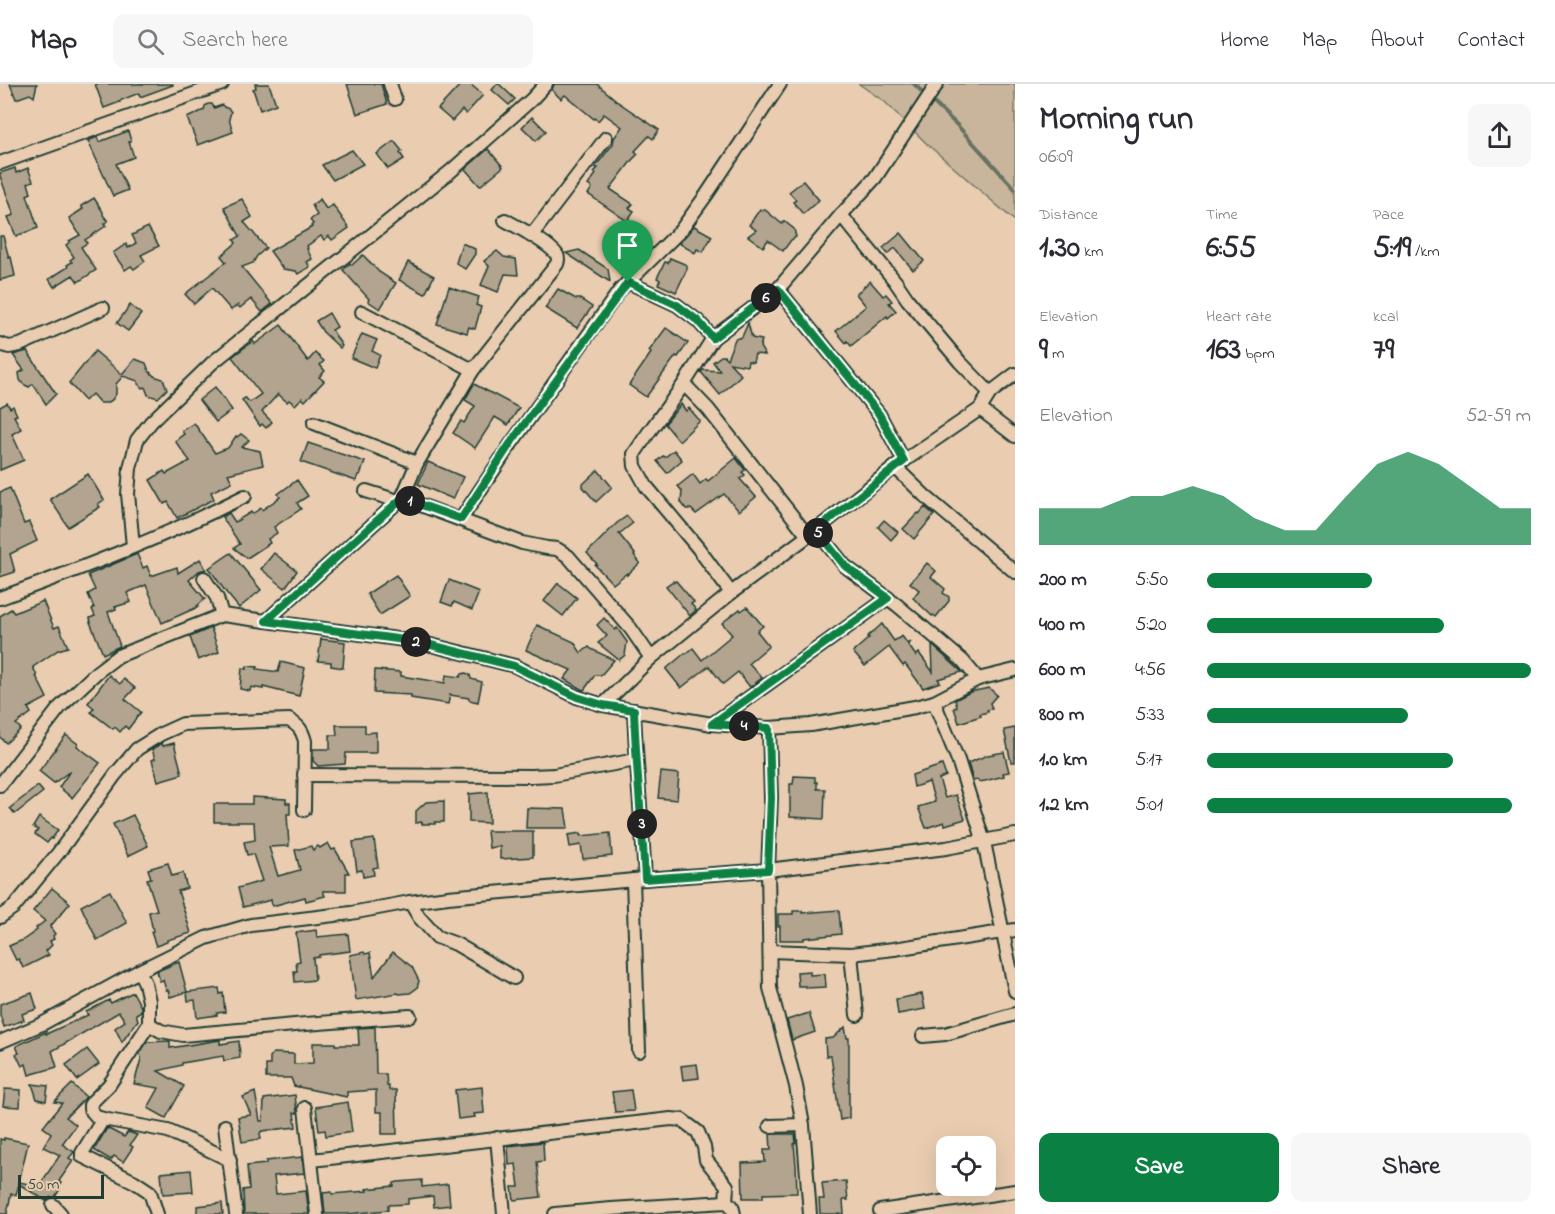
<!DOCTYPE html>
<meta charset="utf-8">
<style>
body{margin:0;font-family:"Indie Flower",sans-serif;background:#f7f7f7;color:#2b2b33;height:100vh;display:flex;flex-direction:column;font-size:22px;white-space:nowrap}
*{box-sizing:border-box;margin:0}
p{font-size:20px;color:#7c7c81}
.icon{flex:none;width:33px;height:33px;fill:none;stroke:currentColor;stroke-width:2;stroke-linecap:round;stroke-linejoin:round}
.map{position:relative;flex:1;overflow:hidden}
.details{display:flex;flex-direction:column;background:#fff;width:540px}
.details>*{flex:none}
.buttons{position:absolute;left:936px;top:1052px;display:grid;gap:12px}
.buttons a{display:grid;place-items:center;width:60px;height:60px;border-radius:12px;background:#fff;box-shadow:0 6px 24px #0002;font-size:30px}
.scale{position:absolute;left:18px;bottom:15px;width:86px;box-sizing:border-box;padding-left:6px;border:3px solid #1f3d34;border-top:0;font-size:16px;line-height:21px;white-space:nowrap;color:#1f3d34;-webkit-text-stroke:4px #eacdb1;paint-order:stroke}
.pin{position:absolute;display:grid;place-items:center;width:51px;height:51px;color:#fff;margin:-62px -26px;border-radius:50% 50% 50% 0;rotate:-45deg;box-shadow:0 0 6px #0007}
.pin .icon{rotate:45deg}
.km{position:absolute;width:30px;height:30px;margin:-15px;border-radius:50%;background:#222;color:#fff;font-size:16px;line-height:30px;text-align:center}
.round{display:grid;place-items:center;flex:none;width:63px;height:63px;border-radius:12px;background:#f7f7f7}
.overview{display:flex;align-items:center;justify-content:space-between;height:102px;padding:0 24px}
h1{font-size:33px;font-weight:700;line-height:45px}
.figures{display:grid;grid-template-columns:repeat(3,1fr);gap:9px;height:102px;padding:6px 24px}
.figures div{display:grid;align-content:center}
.figures b{font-size:30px;font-weight:700}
.figures small{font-size:16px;font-weight:400}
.figures p{font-size:16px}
.chart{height:168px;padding:12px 24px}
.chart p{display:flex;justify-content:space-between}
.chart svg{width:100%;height:108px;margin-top:6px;fill:#0b8043;opacity:.7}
.button{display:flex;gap:12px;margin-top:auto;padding:12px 24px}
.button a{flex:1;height:69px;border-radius:12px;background:#0b8043;color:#fff;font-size:24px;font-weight:700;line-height:69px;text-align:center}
.button a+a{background:#f7f7f7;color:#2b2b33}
ul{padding:0 24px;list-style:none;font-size:20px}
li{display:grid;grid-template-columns:96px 72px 1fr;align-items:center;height:45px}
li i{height:15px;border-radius:8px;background:#0b8043}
header{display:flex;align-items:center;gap:36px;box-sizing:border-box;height:84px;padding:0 30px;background:#fff;border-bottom:2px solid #e1e1e2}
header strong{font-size:28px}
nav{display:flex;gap:33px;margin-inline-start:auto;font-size:21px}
.search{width:420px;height:54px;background:#f7f7f7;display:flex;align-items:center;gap:15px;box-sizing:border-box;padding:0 21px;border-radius:12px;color:#7c7c81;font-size:22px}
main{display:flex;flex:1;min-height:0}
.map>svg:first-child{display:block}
.green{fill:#c9b59c;stroke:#747968;stroke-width:1.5}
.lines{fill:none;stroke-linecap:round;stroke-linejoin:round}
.stream{stroke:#687162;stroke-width:4}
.building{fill:#b2a48e;stroke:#1f3d34;stroke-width:1.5}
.minor-casing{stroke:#1f3d34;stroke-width:16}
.path{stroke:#1f3d34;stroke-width:2;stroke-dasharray:6 4.5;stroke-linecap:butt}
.minor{stroke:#eacdb1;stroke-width:12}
.route-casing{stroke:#fff;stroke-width:12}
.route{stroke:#0b8043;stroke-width:8}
</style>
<header>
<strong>Map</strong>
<div class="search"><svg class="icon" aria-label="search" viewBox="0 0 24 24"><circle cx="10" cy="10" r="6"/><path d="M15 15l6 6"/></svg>Search here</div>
<nav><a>Home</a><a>Map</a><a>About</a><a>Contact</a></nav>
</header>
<main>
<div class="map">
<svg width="1015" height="1130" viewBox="0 0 1015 1130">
<rect width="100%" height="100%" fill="#eacdb1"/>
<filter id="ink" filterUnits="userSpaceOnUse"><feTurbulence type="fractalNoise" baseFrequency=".0167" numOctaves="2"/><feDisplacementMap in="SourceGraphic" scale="12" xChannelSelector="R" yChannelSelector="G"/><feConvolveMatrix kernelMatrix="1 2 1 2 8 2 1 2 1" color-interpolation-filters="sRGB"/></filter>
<g filter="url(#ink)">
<!-- green -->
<path class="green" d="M859,0H1015V137L927,60L885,18Z"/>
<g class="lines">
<!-- stream -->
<path class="stream" d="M914,0L957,41L1015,105"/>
</g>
<!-- building -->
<g class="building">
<path d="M10,0H37L34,13L30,10L16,15Z"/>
<path d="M95,0H173V1L140,13L139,9L119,17L120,18L104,24Z"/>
<path d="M255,0H269L276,20L260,26L253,5L256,4Z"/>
<path d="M347,0H381L387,20L357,30Z"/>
<path d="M461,0H470L483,11L466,30L462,26L452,37L438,25Z"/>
<path d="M497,0H499L515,15L509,21L492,6Z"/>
<path d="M554,0H597L616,16H615L659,46L653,55L649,52L635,67L638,70L632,76L610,105L633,120L629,124L634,127L627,137L588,110L592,104L588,101L596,90L594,88L598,84L595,83L613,60L614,54L622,43L604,30L598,37L595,34L594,35L565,11L561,15L552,6Z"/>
<path d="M208,20H212L214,24L222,21L224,23L229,25L231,28L229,35L233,48L198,61L187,34L204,26L205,22Z"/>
<path d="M532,33L546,47L536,57L522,43Z"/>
<path d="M128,47L131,57L129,58L134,73L116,80L128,106L113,112L88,57L97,53L99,58Z"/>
<path d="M394,57L402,67L400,69L404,75L388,85L377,70Z"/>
<path d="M488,65L503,83L480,102L465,85Z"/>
<path d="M352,66L363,80L333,96L322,81Z"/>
<path d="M15,84L16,89L28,84L33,97L28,99L31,109L27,111L38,144L16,152L8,133L14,131L0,92V89Z"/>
<path d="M803,97L819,116L803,130L793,118L796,116L789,108Z"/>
<path d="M94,114L103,128V131L108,137L104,140L106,142L85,156L87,159L81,163L96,186L78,198L73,191L54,203L49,195L68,183L67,181L72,178L70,176L74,173L66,161L70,158L69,157L80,151L69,134L83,125L81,122Z"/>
<path d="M242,115L252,133L244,138L266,164L257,172L253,179L242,183L272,220L262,228L251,215L240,224L238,221L231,226L212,204L194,220L185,210L226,178L221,172L236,159L234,156L240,152L224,123Z"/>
<path d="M320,115L326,125L333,121L349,144L332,156L329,152L324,156L321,152L307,162L308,164L307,165L312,175L307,178L310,183L298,190L296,187L283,185L270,167L312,143L311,142L313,140L310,136L317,131L312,121Z"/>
<path d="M760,125L763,127L764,125L782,140L784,137L794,145L796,153L791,156L783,167L768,156L763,163L748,152L756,146L749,141Z"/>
<path d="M694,142L712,152L703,168L697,165L695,169L679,159Z"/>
<path d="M148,143L159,162L141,171L145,177L134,185L131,182L125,186L113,169L126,160L128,164L136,159L132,151Z"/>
<path d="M632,147L644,156L633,170L629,168L627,171L619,165Z"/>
<path d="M901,149L924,177L913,186L895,164L888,170L883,164Z"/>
<path d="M0,152H3L9,174L11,173L15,192L0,196Z"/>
<path d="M462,159L475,165V170L465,185L456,179Z"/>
<path d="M579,166L608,185L610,198L566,169Z"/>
<path d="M497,167L504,173L516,175L518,191L505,190L498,208L481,201L489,182L484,177Z"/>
<path d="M363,171L379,188L396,199L380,225L368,217L369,215L343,186L350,179L352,181Z"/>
<path d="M670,174L687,181V185L676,208L658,200L660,196L657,194L665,178L668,179Z"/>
<path d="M408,178L434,192L425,210L399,196Z"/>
<path d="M870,197L883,212L886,210L892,217L889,219L896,227L888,234L887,232L851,262L847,257L846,259L836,247L866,222L856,210Z"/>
<path d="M449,203L479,213L476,221L481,223L475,245L469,243L467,249L437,240Z"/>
<path d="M558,205L576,215H580L592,223L577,244L545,224Z"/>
<path d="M130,221L141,230L128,247L117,239Z"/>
<path d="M329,229L337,243L332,246L342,262L340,264L323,248L316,237Z"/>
<path d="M748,239L752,254L762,256L760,263L765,271L755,270L753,278L748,277L747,282L730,279L741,291L720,311L701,288L703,286L720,287L713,278L721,272H724L727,275L735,255L742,253Z"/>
<path d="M281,241L308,277L315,269L324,277L320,281L325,287L319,293L324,297L305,317L302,314L295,321L289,316L287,318L278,310L262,328L272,338L266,344L262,340L260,342L242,316L245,314L250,318L261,310L232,273L253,257L255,260Z"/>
<path d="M666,244L688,259L678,273L676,272L646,313L629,301L651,269L649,267Z"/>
<path d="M362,250L377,256L372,267L380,271L375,284L351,274Z"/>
<path d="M27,267L56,310L46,320L33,300L29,303L23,300L20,296L19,289L24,286L13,271Z"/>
<path d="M95,267L122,290L135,275L146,279L149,287L154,292L163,295L167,305L158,314L148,311L145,303L142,304L138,300V297L123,292L116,300V310L112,316L107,319H100L92,310L85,317L69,299Z"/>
<path d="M474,300L519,324L508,341L495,333L475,364L453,349L461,337L464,339L475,322L465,316Z"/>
<path d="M215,303L232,326L216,338L199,316Z"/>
<path d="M7,319L10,324L13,322L17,331L14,332L21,345L12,350L24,376L0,386V323Z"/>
<path d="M681,320L686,327L689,324L700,337L679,357L665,340Z"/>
<path d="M194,339L215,369L228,364L236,352L237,353L241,350L249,356L242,363L260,367L263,381L228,390L232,398L211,408L214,415L177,434L168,418L164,420L150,396L164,387L166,390L190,377L175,357L184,350L182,347Z"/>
<path d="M308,359L365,378L360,391H358L356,397L301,378Z"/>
<path d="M674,366L682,376L667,389L657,377L663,372L665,373Z"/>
<path d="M736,374L745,386L742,388L745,391L740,395L756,413L739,427L724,410L696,430L691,425H686L681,418L682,407L678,402L693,390L700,400L706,395L708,397Z"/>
<path d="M428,378L463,393L453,415L418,400Z"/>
<path d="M598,386L612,403L596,418L583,403V400Z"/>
<path d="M88,390L104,416L98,420L100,423L68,443L50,415Z"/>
<path d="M297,396L308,412L297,419L301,425L274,443L277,449L268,455L270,459L247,474L234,464L240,460L222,433L229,429L235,438L251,428L252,430L261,424L262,426L280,413L278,410Z"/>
<path d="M10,404L24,440L29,438L37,457L10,470L15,488L0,493V408Z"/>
<path d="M925,423L934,431L914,455L903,445L918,429L919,430Z"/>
<path d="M627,432L633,439L619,450L635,470L634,471L640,479L627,491V489L613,500L595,481L597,480L587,469L617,439Z"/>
<path d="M884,436L898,448L891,456L878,443Z"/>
<path d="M231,469L261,506L239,524L225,507L209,484Z"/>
<path d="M274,469L297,487L285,504L261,485Z"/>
<path d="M137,470L143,484L147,482L151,492L177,483L178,489L200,475L206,485L199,487L189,496L205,515L197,522L198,523L162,539L146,501L127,509L131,518L115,523L116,525L108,528L120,562L103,570L90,538H91L90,534L95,532L92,525L94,524L88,510L95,506L88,491Z"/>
<path d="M927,479L936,487L931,493L945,505L943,509L949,513V517L936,533L933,531L932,532L913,514L919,506L910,499Z"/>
<path d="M396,491L410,512L380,531L367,510Z"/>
<path d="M449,496L479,508L472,526L454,518L452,522L441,518Z"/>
<path d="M673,497L674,498L676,497L694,518L691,520L696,526L690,532L666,502Z"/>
<path d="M558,499L577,514L563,532L544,517Z"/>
<path d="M43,517L54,544L59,542L68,563L58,566L33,583L37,592H36L47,614L28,624L31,629L16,640L21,645L6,659L0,653V532L11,525L14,529Z"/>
<path d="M747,523L763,542L757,547L769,562L749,579L762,594L750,603L738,588L723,600L709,582L681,604L666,585L685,569H687L693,564L702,576L732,551L722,539L740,525L741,527Z"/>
<path d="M604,534L615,546L617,544L627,558L625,571L619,576L598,559L607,552L597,541Z"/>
<path d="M882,540L894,557L902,552L916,572L919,569L933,588L932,561L962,588L938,595L940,598L923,604L905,580L903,582L889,563L865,582L853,568L869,554L867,553Z"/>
<path d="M537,541L574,558L581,569L589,563L591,565L614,576L601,591H595L584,606L581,605L564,595L571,586L526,566Z"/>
<path d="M211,544L219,568L198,576L190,553Z"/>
<path d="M321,555L345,558L343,584L331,582V578L318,577Z"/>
<path d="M281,578L305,584L299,612L263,603V605L251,603L250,607L240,605L242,584L247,585V582L258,583L257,585L278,588Z"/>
<path d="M375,586L401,588V592L445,599L446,591L460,593L462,590L466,589L470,591L471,595L482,598L478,618L469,616V614L450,611L448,620L411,614V611L374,609Z"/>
<path d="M109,591L120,600L124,595L135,604L125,615L141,628L128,645L125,642L120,648L115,643L113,645L91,628L94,624L88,619Z"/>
<path d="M989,604L997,611L990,619L992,625L987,626L988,628L980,630L981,632L959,639L954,624L957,623L955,616L970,608Z"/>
<path d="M336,641H365V649L376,648V669H346L345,680L318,682L313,677V665H330V651H337Z"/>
<path d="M1015,644V678H1011L1004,646Z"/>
<path d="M66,651L78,660L77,662L100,679L72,714L59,703L70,687L54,699L39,687Z"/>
<path d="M162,659L163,662L174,659L182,690L158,697L152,676L155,675L152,665Z"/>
<path d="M1004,668L1009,688L1003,689L1004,692L985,697L979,698L978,696L973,697L968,679L988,671Z"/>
<path d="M942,681L946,692L939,695L945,714L956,711L965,735L945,741L944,738L926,744L918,723L935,718L929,698L914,703L912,691Z"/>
<path d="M661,688L679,690L677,716L658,714Z"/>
<path d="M794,692L815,693V698H817V705H825L824,735L790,733V700H793Z"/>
<path d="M38,702L43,708L15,730L10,724Z"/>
<path d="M488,708L489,739L469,738V710Z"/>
<path d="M252,713L286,715V719H290V730H287L289,762L269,763L278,792L300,786L295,766L311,762L313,766L318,762L320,764L328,759L332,766L335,765L349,789H346V807H323L325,812L306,817L305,813L272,822L271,816L243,823L238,804L262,797L253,770L247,771L244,758L255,756L254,738H214V720H252Z"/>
<path d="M444,717V738H435V740H422V738L416,739V727L426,718Z"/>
<path d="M527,724L565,725L568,744H526Z"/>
<path d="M133,731L148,762L128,772L113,740Z"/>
<path d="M39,733L58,746L52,755L51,754L47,759L35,750L38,746L33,743Z"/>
<path d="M487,747H533V773L500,775V762L489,764Z"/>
<path d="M581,749V752L610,749L612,772L583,775L581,761L570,763L568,751Z"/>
<path d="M374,755L378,783L373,784L374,791L363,793L362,786L357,787L353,758Z"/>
<path d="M168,779L172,792L183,789L187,804L178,807L191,849L167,856V858L156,862L151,848L153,847L149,828L157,826L147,795L151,794L148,785Z"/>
<path d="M52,804L70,819L50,843L55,850L53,852L54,855L50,857L52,861L46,867L49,871L23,884L19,875L16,876L9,862L23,856L37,846L36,844L45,837L33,827Z"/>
<path d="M110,807L127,839L97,856L81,822Z"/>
<path d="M839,826L841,850L804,854V856H780V842H778V830H793V827H802V829Z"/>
<path d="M316,846L317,853L348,850L350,867L319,871V873L313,874L315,896L295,898L294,887H297L296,878L300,877L296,849Z"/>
<path d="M364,868L365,870L370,869L374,893L393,868L412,883L419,897L417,904L410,909L399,910L398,909L356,916L350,871Z"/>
<path d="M179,878L187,908L219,904L220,910L223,909L225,928L217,929V931L197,934L195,916L188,917L187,908L170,913L168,906H166L163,896L160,897L157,887Z"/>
<path d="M810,887V891L825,890L826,903L806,904V902H798L797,888Z"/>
<path d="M133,908L141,923V927L136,930L138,936L122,958L115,944L125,937L119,928L52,967L57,983L29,991L26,980L22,982L16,970L19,969L16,962L46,948V950L88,931L86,928L109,916L111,919Z"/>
<path d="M32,909L37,925L22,930L24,936L4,943L0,931V920Z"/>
<path d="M922,910L925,925L898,930L896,915Z"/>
<path d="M809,929L815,948L792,956L787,936Z"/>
<path d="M375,943L376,990H386L387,1002H389V1006H396L397,1050H382V1028H376V1006L347,1008V1013L294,1002L291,994H266V981H270V973L273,969L294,970V980L313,979V959H335V961H359L358,944Z"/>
<path d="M845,943L847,954H849V1034L840,1036L831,972H826L825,955L833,954Z"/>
<path d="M220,956V960L239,957L240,974L224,977L223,972L182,979V981L158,987L184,1002L166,1034L148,1024L159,1004L134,1000L141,975L140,969L147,958L170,957V964Z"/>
<path d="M87,965L99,980L77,996L66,981Z"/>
<path d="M697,980L699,994L683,996L681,982Z"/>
<path d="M32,1000L48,1002L46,1017L37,1015Z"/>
<path d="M72,1000L86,1013L66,1033L76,1041L62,1060L74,1068L69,1074L73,1077L59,1097L61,1099L58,1104L60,1105L55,1113H51L46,1117L19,1100L16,1111L11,1110L7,1130H0V1055L4,1056V1054L28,1059L19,1098L39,1102L60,1071L43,1063L51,1049L43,1043L62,1019L54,1018Z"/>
<path d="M482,1003L484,1029L474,1030L475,1033L458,1035L455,1006Z"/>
<path d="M5,1005L21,1006L20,1023L3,1022Z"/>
<path d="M631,1006L634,1027L615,1028L612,1008Z"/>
<path d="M255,1008L260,1037H263L264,1015L295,1011L297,1029H294L296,1043L262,1047L260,1049L261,1055L242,1058L238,1033L251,1031L243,1013Z"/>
<path d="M348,1018L352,1048L326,1052L325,1046L319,1047L316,1023Z"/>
<path d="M107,1044L124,1053L128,1048L137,1051L130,1061L133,1063L123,1078L114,1072L111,1076L94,1066Z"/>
<path d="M770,1050H795L796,1059L794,1060L796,1081L797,1109L763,1110V1114H743L742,1079L765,1078L764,1066H771Z"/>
<path d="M543,1058L544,1077L537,1078L541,1113L514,1116L512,1103H519L516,1080L509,1081L508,1062Z"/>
<path d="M302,1073L304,1089L274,1092L276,1110L306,1107L309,1130H244L243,1106L249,1105L247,1082L266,1080V1077Z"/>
<path d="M191,1086L193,1108L163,1110L161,1089Z"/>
<path d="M422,1096V1103L448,1100L450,1121L434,1123L433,1112L408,1115V1120L388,1121V1126L348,1130H325L323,1109L332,1108V1110L367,1107L366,1105L394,1102V1099L398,1098Z"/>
<path d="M846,1097L848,1116H843L844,1130H820L819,1115H824L822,1099Z"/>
<path d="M222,1119L223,1130H197V1122Z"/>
</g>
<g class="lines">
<defs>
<g id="minor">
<path d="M390,0L395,15"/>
<path d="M0,79L222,0"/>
<path d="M841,131L895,197L908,216L960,278L990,309L980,325"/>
<path d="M531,152L606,54"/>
<path d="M628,198L677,221L698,237L713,254"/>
<path d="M778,205L879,330L904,377"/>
<path d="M362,228L473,286"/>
<path d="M0,260L9,263L20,261L103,224"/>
<path d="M684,300L708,325L808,452"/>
<path d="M990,309L1015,290"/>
<path d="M314,339L417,379"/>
<path d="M895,383L925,412L1015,488"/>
<path d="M366,407L398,417"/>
<path d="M402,414L522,459L547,464L557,465L568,472L631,545L651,574"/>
<path d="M461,435L511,360L620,206L681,146L707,110L780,0"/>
<path d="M816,446L845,482L897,521L963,577L978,595"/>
<path d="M133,462L128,410L130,384L137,356L151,338L212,279L451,87L531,16L546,0"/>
<path d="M204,494L217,514L222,531"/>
<path d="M731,509L698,464L646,402L635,382L634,370L649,348L684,300L713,254L778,205L841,131L875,94L937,0"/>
<path d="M0,514C83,484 166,452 245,412"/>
<path d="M266,537L402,414L417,379L473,286L557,180C558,176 559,175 557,171C549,159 517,143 505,136"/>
<path d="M934,618L958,676L984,758L1015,907"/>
<path d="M603,621L651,574L731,509L816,446L895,383L980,325L1015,352"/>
<path d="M634,626C636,682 642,738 645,795"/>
<path d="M712,640L888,514"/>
<path d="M769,644L771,714L768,786L770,904L796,1002L803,1041L810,1130"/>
<path d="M304,691L531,692L554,691L636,676"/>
<path d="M0,701L60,623L97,588L118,572L222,531L419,558L515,582L577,613L603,621L712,640L769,644L811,641L915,623L934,618L978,595L1015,586"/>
<path d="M633,796L639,967"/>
<path d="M410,818L419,833L437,853L456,860L514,894"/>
<path d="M0,833L14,823L59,768L115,691L137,665L161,650L183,640L289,636C299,642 302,646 305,657L304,726"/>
<path d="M770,867L851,870L894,865L1015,846"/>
<path d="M851,870L857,931"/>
<path d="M139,887L145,899L149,917V940L109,1001L93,1017L90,1021V1025L97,1033L103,1035L168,1047L199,1061L230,1076"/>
<path d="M149,940L161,947L183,951L306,940L410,932"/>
<path d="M923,952L945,950L1015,930"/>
<path d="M0,958L42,940L139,887L206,854L251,841L351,829L410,818L448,813L645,795L768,786L946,764L1015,751"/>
<path d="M305,1024L317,1130"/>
<path d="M103,1035L82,1069V1072L135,1098L150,1108L157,1130"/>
<path d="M225,1042L236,1130"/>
<path d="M770,1042L803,1041"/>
<path d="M497,1054L504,1130"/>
<path d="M312,1076L671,1035L682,1036L698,1048L704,1063L706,1076L727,1102L726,1118"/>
<path d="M53,1121L61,1130"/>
<path d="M880,1127L1015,1107"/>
<path d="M555,1130L611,1125L726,1118L732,1122L734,1130"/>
</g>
</defs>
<!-- minor casing -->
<use href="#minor" class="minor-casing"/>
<!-- path -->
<path class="path" d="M908,560L911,558"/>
<!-- minor -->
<use href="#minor" class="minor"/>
</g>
</g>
<g class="lines" filter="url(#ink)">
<defs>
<path id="route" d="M628,198L677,221L698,237L713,254L778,205L879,330L904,377L816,446L845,482L888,514L712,640L769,644L771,714L768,786L645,795C642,738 636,682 634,626L603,621L577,613L514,582L419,558L266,537L402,414L461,435L510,360Z"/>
</defs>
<!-- route casing -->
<use href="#route" class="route-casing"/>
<!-- route -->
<use href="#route" class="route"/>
</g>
</svg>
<div class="buttons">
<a><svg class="icon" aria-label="locate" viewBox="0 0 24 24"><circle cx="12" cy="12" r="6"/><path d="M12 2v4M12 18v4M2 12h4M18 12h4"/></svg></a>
</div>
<div class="scale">50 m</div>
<div class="pin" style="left:628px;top:198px;background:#1e9e55"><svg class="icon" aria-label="arrive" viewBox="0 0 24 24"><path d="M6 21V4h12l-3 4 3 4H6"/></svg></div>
<b class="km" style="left:410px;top:417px">1</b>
<b class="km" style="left:416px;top:558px">2</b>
<b class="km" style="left:642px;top:740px">3</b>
<b class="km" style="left:744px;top:642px">4</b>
<b class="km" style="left:818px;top:449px">5</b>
<b class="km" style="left:766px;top:214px">6</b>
</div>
<section class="details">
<div class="overview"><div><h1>Morning run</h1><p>06:09</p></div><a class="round"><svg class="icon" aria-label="share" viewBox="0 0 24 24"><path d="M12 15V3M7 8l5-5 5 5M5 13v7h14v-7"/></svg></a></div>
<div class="figures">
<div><p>Distance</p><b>1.30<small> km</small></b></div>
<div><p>Time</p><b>6:55</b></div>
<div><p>Pace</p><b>5:19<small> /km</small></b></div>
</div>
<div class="figures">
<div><p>Elevation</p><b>9<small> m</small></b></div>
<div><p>Heart rate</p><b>163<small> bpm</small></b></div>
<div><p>kcal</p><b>79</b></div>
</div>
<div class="chart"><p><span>Elevation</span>52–59 m</p>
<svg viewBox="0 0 160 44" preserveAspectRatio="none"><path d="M0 44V29L10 29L20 29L30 24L40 24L50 20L60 24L70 33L80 38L90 38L100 24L110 11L120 6L130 11L140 20L150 29L160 29V44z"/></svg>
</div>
<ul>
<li><b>200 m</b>5:50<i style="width:51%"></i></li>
<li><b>400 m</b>5:20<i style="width:73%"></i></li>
<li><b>600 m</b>4:56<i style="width:100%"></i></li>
<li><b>800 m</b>5:33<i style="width:62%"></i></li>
<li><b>1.0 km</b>5:17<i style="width:76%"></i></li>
<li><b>1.2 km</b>5:01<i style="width:94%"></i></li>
</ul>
<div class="button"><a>Save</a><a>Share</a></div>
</section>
</main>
